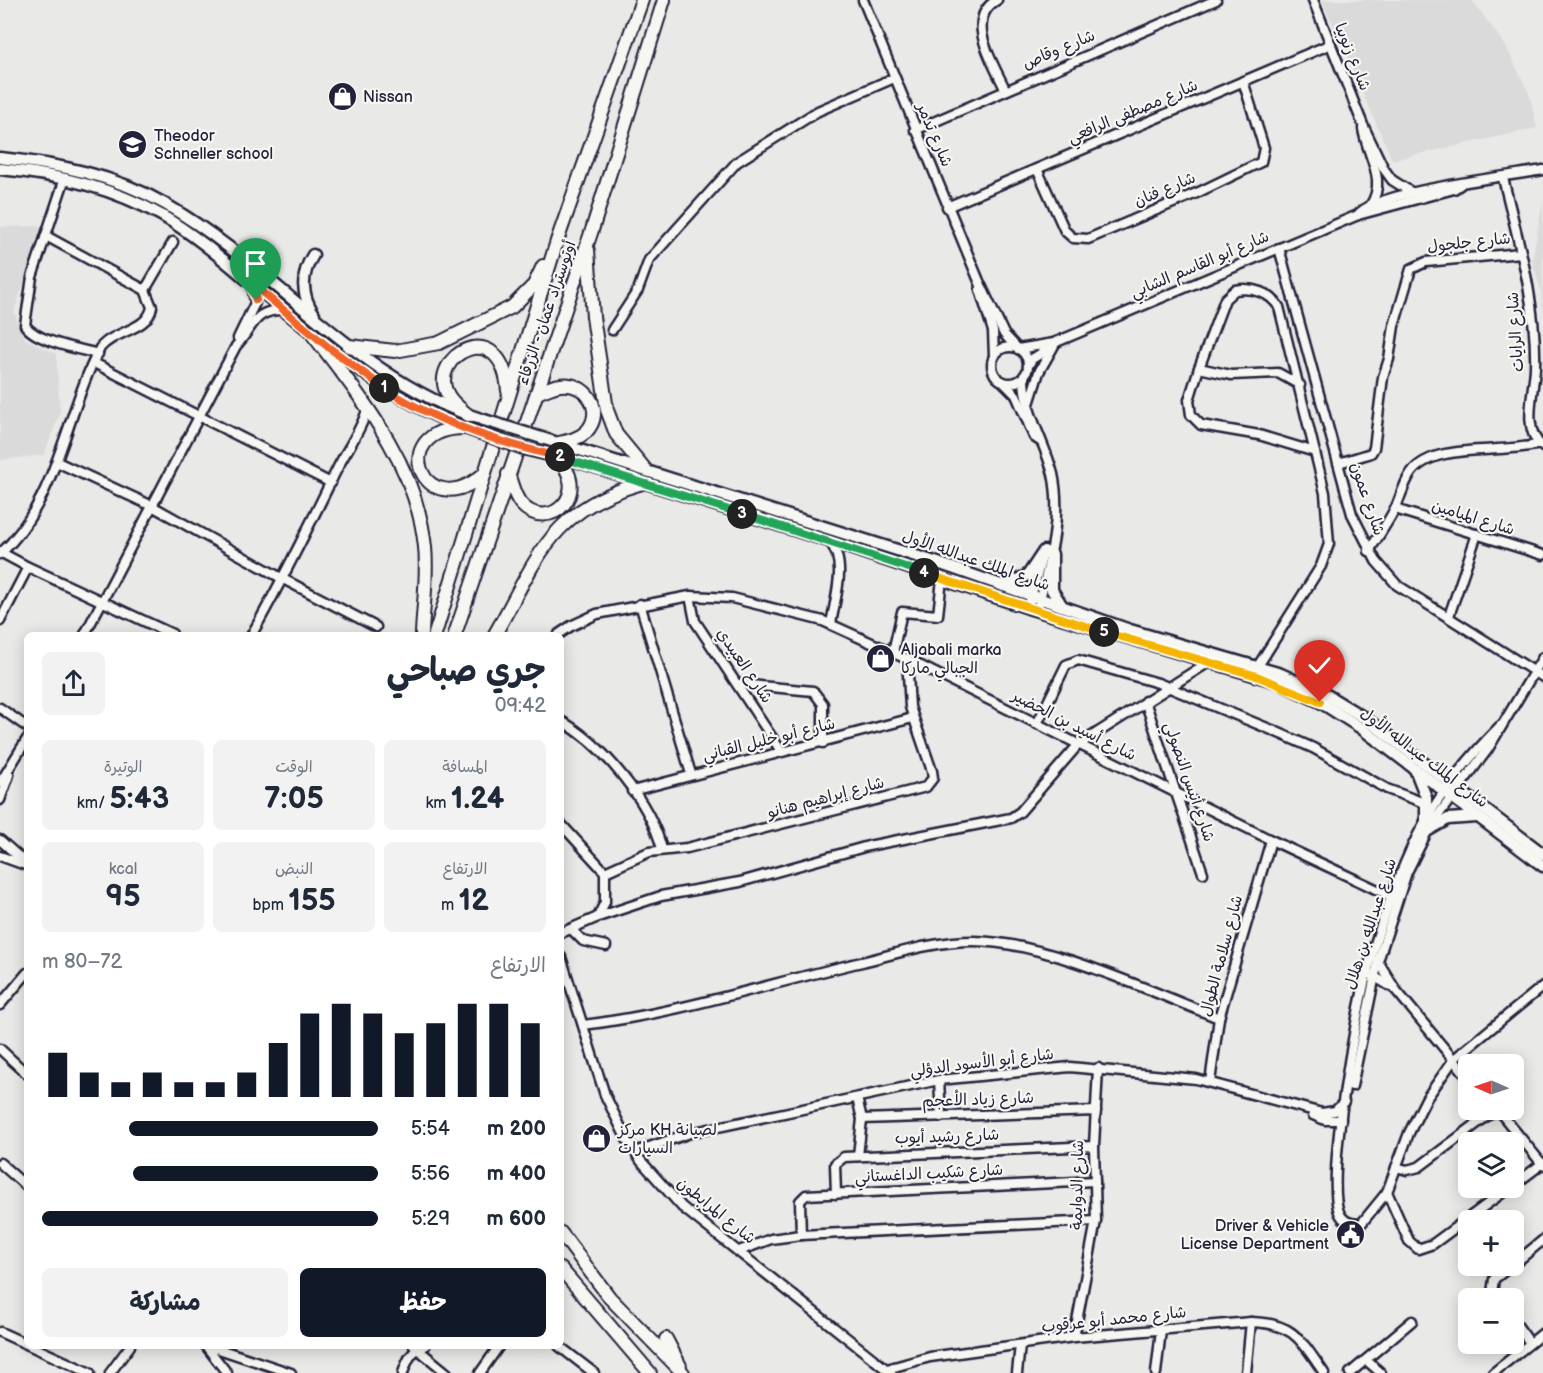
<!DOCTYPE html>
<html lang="ar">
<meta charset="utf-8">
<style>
body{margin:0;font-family:"Balsamiq Sans","Playpen Sans Arabic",sans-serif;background:#f2f2f3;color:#1f2937;direction:rtl;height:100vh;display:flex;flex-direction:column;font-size:22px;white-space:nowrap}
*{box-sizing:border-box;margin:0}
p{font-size:20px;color:#747a83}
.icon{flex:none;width:33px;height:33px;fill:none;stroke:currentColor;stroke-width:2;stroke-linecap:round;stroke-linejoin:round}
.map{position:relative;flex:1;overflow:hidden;direction:ltr}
.side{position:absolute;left:24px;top:632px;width:540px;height:717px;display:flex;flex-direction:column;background:#fff;border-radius:9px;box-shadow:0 3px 15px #0003;direction:rtl}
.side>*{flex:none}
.needle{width:39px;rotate:272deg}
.controls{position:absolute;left:1458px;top:1054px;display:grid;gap:12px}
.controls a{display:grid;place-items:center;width:66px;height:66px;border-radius:9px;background:#fff;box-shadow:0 3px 15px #0003;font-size:30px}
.pin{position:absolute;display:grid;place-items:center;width:51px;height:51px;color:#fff;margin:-62px -26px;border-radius:50% 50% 50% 0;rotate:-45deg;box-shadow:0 0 6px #0007}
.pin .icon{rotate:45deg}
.km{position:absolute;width:30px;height:30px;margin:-15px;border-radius:50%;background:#222;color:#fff;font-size:16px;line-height:30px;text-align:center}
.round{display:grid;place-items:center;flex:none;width:63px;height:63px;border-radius:9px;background:#f2f2f3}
.summary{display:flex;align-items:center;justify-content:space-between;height:102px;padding:0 18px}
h1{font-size:33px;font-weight:700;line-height:45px}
.metrics{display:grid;grid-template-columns:repeat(3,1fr);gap:9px;height:102px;padding:6px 18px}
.metrics div{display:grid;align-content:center;border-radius:9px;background:#f2f2f3;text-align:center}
.metrics b{font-size:30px;font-weight:700}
.metrics small{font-size:16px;font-weight:400}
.metrics p{font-size:16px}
.chart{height:168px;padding:12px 18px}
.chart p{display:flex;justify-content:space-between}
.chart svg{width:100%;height:108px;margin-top:6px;stroke:#111827;stroke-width:6}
.action{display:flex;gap:12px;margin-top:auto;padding:12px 18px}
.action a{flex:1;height:69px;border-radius:9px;background:#111827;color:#fff;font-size:24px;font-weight:700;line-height:69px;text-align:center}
.action a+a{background:#f2f2f3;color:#1f2937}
ul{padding:0 18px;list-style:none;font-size:20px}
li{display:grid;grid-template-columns:96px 72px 1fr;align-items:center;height:45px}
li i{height:15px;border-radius:8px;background:#111827}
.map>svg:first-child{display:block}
.built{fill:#dadada}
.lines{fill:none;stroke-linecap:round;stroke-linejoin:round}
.minor-casing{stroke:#22223b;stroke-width:13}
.major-casing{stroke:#22223b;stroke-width:15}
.highway-casing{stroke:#22223b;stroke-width:16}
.minor{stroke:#f6f6f2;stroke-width:8}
.major{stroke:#f6f6f2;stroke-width:10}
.highway{stroke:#f6f6f2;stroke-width:12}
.major-bridge-casing{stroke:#22223b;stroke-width:15;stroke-linecap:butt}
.major-bridge{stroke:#f6f6f2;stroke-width:10}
.split-1-casing{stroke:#fff;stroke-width:12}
.split-2-casing{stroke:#fff;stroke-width:12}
.split-3-casing{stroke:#fff;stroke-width:12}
.split-4-casing{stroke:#fff;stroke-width:12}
.split-5-casing{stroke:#fff;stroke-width:12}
.split-6-casing{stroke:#fff;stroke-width:12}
.split-1{stroke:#f0652b;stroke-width:8}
.split-2{stroke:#f0652b;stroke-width:8}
.split-3{stroke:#22a559;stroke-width:8}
.split-4{stroke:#22a559;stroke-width:8}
.split-5{stroke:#f5b400;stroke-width:8}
.split-6{stroke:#f5b400;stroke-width:8}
.labels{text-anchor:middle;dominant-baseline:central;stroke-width:4.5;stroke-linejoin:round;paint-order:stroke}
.street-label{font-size:16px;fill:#22223b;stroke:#f6f6f2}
.poi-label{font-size:16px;fill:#22223b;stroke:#f6f6f2;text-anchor:start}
</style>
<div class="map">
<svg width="1543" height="1373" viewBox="0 0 1543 1373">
<rect width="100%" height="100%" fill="#e9e9e7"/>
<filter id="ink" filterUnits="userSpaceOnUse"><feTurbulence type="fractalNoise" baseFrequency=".0167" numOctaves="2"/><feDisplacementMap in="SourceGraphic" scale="12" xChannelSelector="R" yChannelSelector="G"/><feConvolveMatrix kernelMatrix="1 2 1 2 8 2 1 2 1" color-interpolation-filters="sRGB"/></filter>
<g filter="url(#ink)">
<!-- built -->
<g class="built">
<path d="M1322,0H1472L1505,45L1529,93L1537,128L1392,160Z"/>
<path d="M1543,201V320L1541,291L1532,261Z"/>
<path d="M43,226L14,312L25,339L56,354L60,412L44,455L0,460V227Z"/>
</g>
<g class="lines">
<defs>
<g id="minor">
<path d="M863,0L979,281L1004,334L1017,348"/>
<path d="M997,0C963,19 994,64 1005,89"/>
<path d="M1313,0L1363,125L1384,169L1392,180L1411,192"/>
<path d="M1363,129C1367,156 1388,180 1370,206"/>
<path d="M915,130L1216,0"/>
<path d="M1037,169L1065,231L1073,238L1088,239L1199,192L1261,162L1264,148L1243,81"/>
<path d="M65,178L32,277L25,325C35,341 79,349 98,354"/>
<path d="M1503,178C1518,240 1537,303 1535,368C1534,392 1521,431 1543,447"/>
<path d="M947,207L1331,44"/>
<path d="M1358,215C1371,192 1511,176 1543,170"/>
<path d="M1279,248L1352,514L1376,561L1397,585L1543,677"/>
<path d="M145,290L173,242"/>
<path d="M980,290L993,331L994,356"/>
<path d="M612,330L638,290L649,260L737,162L818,111L894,78"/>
<path d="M238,338L255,303L252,284"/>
<circle cx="1010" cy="365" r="18"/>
<path d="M1018,349L1054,343L1358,215L1454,189L1460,185"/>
<path d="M94,363L331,483"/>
<path d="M1028,366L1032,359L1050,348"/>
<path d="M1199,368L1231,375L1278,373L1300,385"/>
<path d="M1024,376C1023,409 1045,442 1053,474C1063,519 1048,567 1037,611"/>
<path d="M1003,382L1016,395L1034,437L1040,441"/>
<path d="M1029,404L1039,372L1056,342"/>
<path d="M57,462L152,506L283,579L376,627"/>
<path d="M1339,463L1371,453L1374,448L1383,377L1389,359L1394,326L1411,269L1426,262L1521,253"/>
<path d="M1395,509L1543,555"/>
<path d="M829,541C848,562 835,598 831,624"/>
<path d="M1369,551C1378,537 1388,522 1396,507C1401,496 1404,483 1411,473C1435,441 1501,455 1539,444"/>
<path d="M2,553L28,567L172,634"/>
<path d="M0,554C58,501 65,414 100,348C114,330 148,331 152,307L145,290L46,236"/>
<path d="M690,596L695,621L781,751"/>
<path d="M640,604L691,774"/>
<path d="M1028,608L1042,557"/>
<path d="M1449,616L1477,534"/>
<path d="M0,621L28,567"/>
<path d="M85,634L236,346C254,327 253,309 285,310"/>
<path d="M252,634C283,580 310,524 338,467C348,448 361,430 367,410"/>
<path d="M559,634L571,626L597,614L690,596L732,598L823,621L907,659L1271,840L1397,899"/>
<path d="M893,652L902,612L938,615L942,579"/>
<path d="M1258,666L1321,566L1329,544L1325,493L1279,307C1270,292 1251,287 1235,290L1225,299L1199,368L1189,400L1191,415L1201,425L1259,435L1315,452"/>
<path d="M740,684L813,691L823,704V743"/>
<path d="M1145,701L1203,873"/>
<path d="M0,708L27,727"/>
<path d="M561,721C603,744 650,802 662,849"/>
<path d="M1037,724L1066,665L1078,660L1158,683L1272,730L1313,748L1387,789L1427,804"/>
<path d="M1500,726C1466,760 1432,803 1412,847C1394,887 1378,930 1367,972C1356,1014 1326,1176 1339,1212C1343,1222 1351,1224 1361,1224L1387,1192L1409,1133L1426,1099L1454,1059L1543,986"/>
<path d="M0,783L27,739"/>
<path d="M632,791L913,718"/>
<path d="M0,800L9,775"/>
<path d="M561,824L605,872V902L598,917"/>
<path d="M0,840L27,864"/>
<path d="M0,856L25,865"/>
<path d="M605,872L649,852L687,848L926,787L933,778L932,771L910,707L907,659"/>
<path d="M571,929L583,941L606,946"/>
<path d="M561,933L598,917L661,896L740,882L868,846L1011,818L1020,812L1078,745L1209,662"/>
<path d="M561,957L605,1095L626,1138L641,1161L682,1207L891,1373"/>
<path d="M1378,961L1395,989L1468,1077"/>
<path d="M1370,974L1395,989"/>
<path d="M0,1005L27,973"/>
<path d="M583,1025C677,1014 770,983 862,962C898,953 937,941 973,941C1045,941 1151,992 1219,1018"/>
<path d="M0,1049L27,1074"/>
<path d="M939,1080L941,1117"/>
<path d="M1210,1082L1219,1018L1271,840"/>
<path d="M1352,1086L1378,961L1407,872L1430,826L1488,749L1543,657"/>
<path d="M857,1098L862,1119L858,1156"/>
<path d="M1498,1110L1543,1165"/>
<path d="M1313,1115L1325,1120H1341"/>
<path d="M862,1119L1096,1111"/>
<path d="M635,1152L690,1133L939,1080L1070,1067L1196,1079L1322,1113L1335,1111L1344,1102"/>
<path d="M0,1163L27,1187"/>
<path d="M1396,1167L1407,1170L1419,1167L1495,1110"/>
<path d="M1514,1185L1543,1163"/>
<path d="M1387,1192L1409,1241L1418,1249L1433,1244L1509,1188"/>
<path d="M836,1194L835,1164L844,1157L1094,1146"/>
<path d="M801,1235L800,1201L806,1195L1095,1181"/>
<path d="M739,1251L771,1239L801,1235L1096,1221"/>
<path d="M1514,1264L1543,1240"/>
<path d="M1496,1299L1492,1293L1494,1279L1511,1266"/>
<path d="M1514,1321L1530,1343"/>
<path d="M0,1332L90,1373"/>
<path d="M1074,1337L1096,1221L1094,1146L1098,1068"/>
<path d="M206,1346L227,1373"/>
<path d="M210,1346L291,1373"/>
<path d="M414,1346L447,1373"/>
<path d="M559,1346L594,1373"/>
<path d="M1366,1360L1381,1373"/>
<path d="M887,1369L930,1357L1074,1337L1251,1322C1294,1323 1301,1340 1324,1373"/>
<path d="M110,1373L130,1346"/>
<path d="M403,1373C407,1361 411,1350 425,1346"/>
<path d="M480,1373L499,1346"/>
<path d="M1017,1373L1020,1345"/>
<path d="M1156,1373L1161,1330"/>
<path d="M1246,1373L1251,1322"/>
<path d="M1350,1373L1412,1321"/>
<path d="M1493,1373L1543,1333"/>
</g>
<g id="major">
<path d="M0,158C58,164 114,175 165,204C278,269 357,381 484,420"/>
<path d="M0,169C57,174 111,187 161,215C192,233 218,255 245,278C319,338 387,403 479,433"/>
<path d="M313,255C301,274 301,295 314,314"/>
<path d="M529,434L935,562L1130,630L1281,674L1325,694L1366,719L1543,854"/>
<path d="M524,449L583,463L829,541L1028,608L1277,682L1320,702L1361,728L1543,866"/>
<path d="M1052,554V590L1062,606"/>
<path d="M1003,586L1028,575L1044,551"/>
<path d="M1415,769L1426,797V821"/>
<path d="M1427,831L1448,819L1477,817"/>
</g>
<g id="highway">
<path d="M588,250L593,317L607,410L616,434L645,469"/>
<path d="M313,335C362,399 417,465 425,547C428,576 423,606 422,634"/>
<path d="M349,346L395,351L439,343L512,307L534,285L543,266"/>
<path d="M537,393C545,390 552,386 560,385C586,381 606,411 586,432C578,439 569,441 559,443"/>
<path d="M468,415C461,409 453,404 448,395C426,357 502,313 508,391"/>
<path d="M464,428C384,429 424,528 485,473"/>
<path d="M508,474C512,484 514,496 521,504C549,535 595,491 555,456"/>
<path d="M435,634L557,241L642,0"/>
<path d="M455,634L592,230L664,0"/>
<path d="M495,634C538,558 550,509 642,483"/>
<path d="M561,1233L610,1298L683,1373"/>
<path d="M561,1269L650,1373"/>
<path d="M666,1339L680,1366"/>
</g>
</defs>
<!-- minor casing -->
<use href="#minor" class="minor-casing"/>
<!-- major casing -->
<use href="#major" class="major-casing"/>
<!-- highway casing -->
<use href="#highway" class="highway-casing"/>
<!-- minor -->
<use href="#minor" class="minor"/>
<!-- major -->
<use href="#major" class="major"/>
<!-- highway -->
<use href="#highway" class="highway"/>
<defs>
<g id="major-bridge">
<path d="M484,420L529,434"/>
<path d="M479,433L524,449"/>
</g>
</defs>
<!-- major-bridge casing -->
<use href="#major-bridge" class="major-bridge-casing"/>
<!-- major-bridge -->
<use href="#major-bridge" class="major-bridge"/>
</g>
</g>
<g class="lines" filter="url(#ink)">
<defs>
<path id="split-1" d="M256,300L250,282L328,347L384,388"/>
<path id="split-2" d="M384,388C437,423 499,443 560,457"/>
<path id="split-3" d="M560,457L742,514"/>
<path id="split-4" d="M742,514L924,573"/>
<path id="split-5" d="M924,573L1104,632"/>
<path id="split-6" d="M1104,632L1254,675L1320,702"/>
</defs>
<!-- split-1 casing -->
<use href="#split-1" class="split-1-casing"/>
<!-- split-2 casing -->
<use href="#split-2" class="split-2-casing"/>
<!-- split-3 casing -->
<use href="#split-3" class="split-3-casing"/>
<!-- split-4 casing -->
<use href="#split-4" class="split-4-casing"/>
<!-- split-5 casing -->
<use href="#split-5" class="split-5-casing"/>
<!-- split-6 casing -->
<use href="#split-6" class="split-6-casing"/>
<!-- split-1 -->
<use href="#split-1" class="split-1"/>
<!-- split-2 -->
<use href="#split-2" class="split-2"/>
<!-- split-3 -->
<use href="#split-3" class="split-3"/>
<!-- split-4 -->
<use href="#split-4" class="split-4"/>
<!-- split-5 -->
<use href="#split-5" class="split-5"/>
<!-- split-6 -->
<use href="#split-6" class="split-6"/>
</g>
<!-- icons -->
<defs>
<symbol id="shop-disc" viewBox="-11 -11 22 22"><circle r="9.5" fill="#22223b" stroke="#f6f6f2"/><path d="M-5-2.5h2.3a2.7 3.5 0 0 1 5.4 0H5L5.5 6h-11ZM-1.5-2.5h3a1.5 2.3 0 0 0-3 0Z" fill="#fff"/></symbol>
<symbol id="school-disc" viewBox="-11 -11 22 22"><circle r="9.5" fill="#22223b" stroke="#f6f6f2"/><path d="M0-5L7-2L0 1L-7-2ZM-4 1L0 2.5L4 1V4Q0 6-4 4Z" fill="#fff"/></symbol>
<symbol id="civic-disc" viewBox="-11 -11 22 22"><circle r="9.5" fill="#22223b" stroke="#f6f6f2"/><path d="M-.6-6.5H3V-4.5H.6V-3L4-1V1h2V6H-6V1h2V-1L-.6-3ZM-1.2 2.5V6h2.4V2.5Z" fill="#fff"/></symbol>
</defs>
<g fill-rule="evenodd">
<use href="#shop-disc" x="326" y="80" width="33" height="33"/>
<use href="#school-disc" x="116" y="128" width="33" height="33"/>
<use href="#shop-disc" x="864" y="642" width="33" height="33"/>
<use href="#shop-disc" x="580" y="1122" width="33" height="33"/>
<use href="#civic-disc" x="1334" y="1218" width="33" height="33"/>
</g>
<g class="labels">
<!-- street labels -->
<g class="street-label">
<text transform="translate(1059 50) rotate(-23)">شارع وقاص</text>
<text transform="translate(1352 57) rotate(68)">شارع زنوبيا</text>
<text transform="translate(1133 112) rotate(-23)">شارع مصطفى الرافعي</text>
<text transform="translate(934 135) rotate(67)">شارع تدمر</text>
<text transform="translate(1165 190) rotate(-23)">شارع فنان</text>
<text transform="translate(1469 243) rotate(-6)">شارع جلجول</text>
<text transform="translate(1200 265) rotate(-23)">شارع أبو القاسم الشابي</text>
<text transform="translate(547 313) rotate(-71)">أوتوستراد عمان - الزرقاء</text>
<text transform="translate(1516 332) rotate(-94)">شارع الرايات</text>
<text transform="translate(1367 499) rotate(71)">شارع عمون</text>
<text transform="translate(1473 518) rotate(17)">شارع الميامين</text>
<text transform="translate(976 561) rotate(19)">شارع الملك عبدالله الأول</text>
<text transform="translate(744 666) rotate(56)">شارع العبيدي</text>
<text transform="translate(1074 726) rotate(27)">شارع أسيد بن الحضير</text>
<text transform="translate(769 740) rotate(-14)">شارع أبو خليل القباني</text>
<text transform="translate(1424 758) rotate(37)">شارع الملك عبدالله الأول</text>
<text transform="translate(1189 782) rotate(71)">شارع أنيس النصولي</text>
<text transform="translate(826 798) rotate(-15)">شارع إبراهيم هنانو</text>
<text transform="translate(1371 924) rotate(-72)">شارع عبدالله بن هلال</text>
<text transform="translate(1222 956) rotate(-75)">شارع سلامة الطوال</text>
<text transform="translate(982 1063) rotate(-7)">شارع أبو الأسود الدؤلي</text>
<text transform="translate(978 1100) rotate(-2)">شارع زياد الأعجم</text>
<text transform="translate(947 1137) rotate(-2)">شارع رشيد أيوب</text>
<text transform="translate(929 1174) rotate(-3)">شارع شكيب الداغستاني</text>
<text transform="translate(1078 1185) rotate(-89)">شارع الدوايمة</text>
<text transform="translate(716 1211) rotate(39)">شارع المرابطون</text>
<text transform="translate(1114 1320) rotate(-6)">شارع محمد أبو عرقوب</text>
</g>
<!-- poi labels -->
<g class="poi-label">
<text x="363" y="97">Nissan</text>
<text x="154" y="136">Theodor<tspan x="154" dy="18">Schneller school</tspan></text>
<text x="901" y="650">Aljabali marka<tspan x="901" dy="18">الجبالي ماركا</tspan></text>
<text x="618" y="1130">مركز KH لصيانة<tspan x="618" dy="18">السيارات</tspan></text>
<text x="1329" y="1226" text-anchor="end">Driver &amp; Vehicle<tspan x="1329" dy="18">License Department</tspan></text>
</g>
</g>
</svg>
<div class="controls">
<a><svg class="needle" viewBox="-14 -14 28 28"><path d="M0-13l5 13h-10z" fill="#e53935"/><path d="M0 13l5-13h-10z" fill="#747a83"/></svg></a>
<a><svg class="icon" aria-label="layers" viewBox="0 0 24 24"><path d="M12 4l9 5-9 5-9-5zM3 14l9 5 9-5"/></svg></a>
<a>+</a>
<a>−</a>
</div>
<div class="pin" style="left:256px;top:300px;background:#1e9e55"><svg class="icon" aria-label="arrive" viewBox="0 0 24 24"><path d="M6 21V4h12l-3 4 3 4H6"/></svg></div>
<div class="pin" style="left:1320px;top:702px;background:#d93025"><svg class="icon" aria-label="check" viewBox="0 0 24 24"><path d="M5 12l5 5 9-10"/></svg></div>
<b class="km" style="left:384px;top:388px">1</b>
<b class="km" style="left:560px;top:457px">2</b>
<b class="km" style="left:742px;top:514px">3</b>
<b class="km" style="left:924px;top:573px">4</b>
<b class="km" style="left:1104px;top:632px">5</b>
<section class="side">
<div class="summary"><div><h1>جري صباحي</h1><p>09:42</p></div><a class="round"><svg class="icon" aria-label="share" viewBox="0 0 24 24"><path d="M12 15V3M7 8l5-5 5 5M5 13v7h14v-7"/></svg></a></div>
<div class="metrics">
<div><p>المسافة</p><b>1.24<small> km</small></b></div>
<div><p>الوقت</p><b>7:05</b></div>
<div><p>الوتيرة</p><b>5:43<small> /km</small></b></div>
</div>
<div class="metrics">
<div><p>الارتفاع</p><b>12<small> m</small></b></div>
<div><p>النبض</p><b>155<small> bpm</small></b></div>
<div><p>kcal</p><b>95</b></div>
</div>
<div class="chart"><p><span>الارتفاع</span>72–80 m</p>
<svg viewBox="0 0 160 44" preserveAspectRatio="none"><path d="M5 44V26M15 44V34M25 44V38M35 44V34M45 44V38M55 44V38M65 44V34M75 44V22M85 44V10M95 44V6M105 44V10M115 44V18M125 44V14M135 44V6M145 44V6M155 44V14"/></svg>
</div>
<ul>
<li><b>200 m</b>5:54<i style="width:74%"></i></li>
<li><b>400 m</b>5:56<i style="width:73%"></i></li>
<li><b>600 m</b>5:29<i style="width:100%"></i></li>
</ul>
<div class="action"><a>حفظ</a><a>مشاركة</a></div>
</section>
</div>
